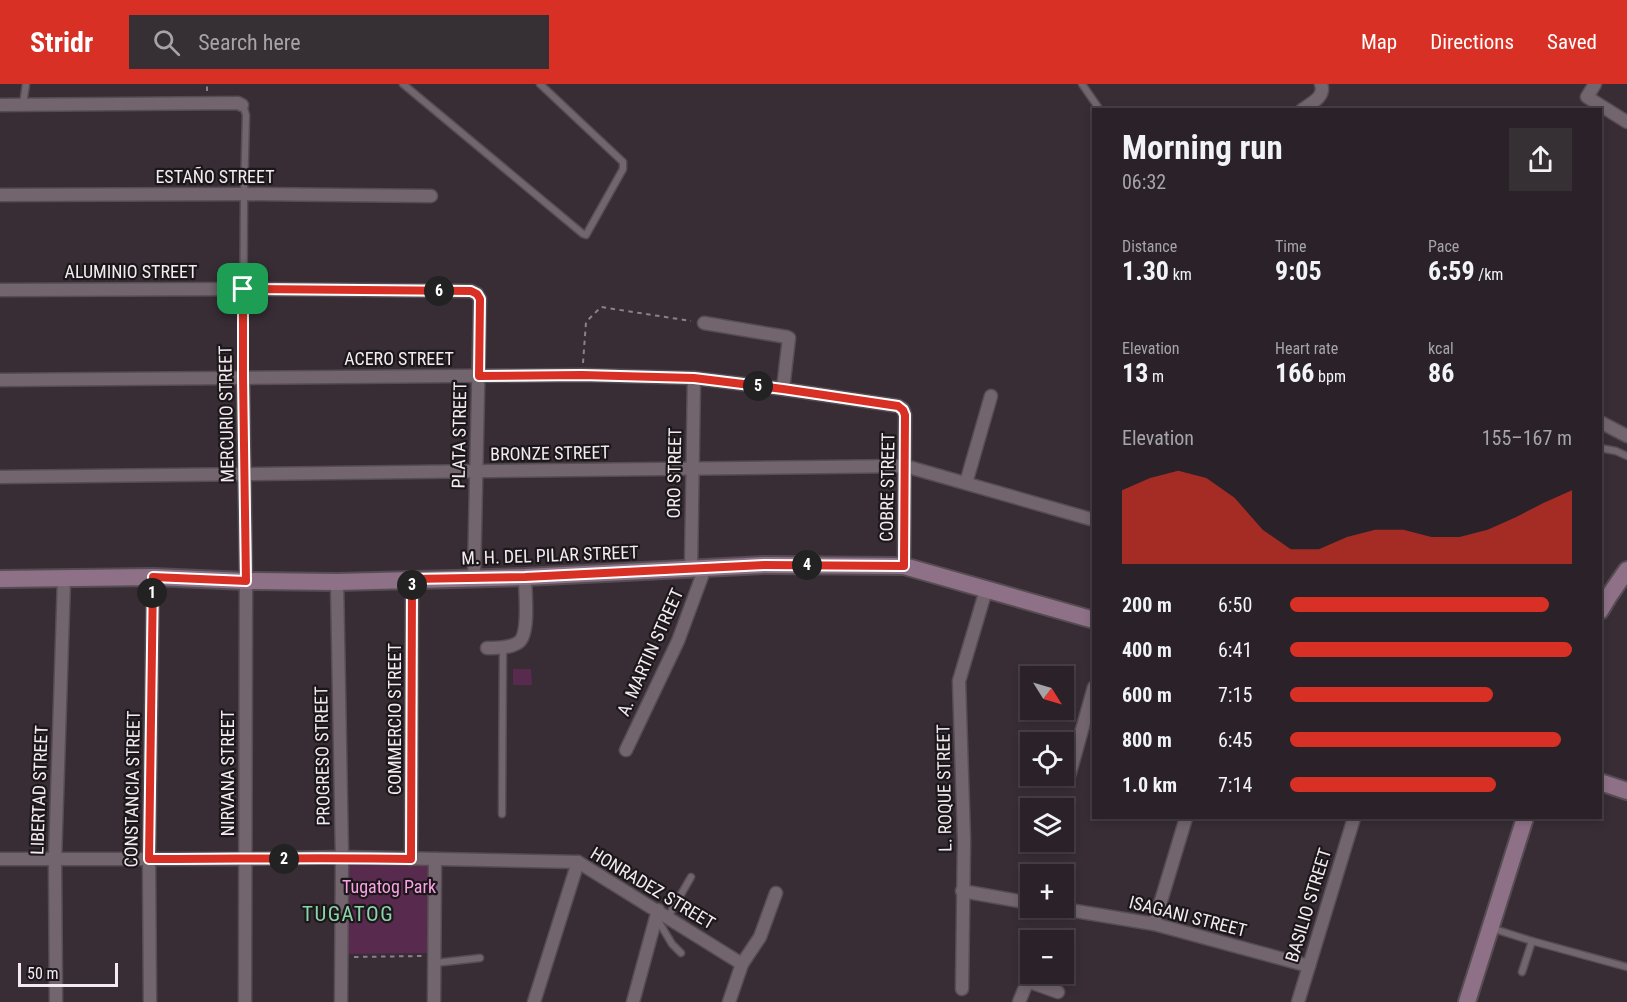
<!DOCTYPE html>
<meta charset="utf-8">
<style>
body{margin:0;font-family:"Roboto Condensed",sans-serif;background:#362f34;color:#f1f3f6;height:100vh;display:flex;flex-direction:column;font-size:22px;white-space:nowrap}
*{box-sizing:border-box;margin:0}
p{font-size:20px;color:#a5a4a8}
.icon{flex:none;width:33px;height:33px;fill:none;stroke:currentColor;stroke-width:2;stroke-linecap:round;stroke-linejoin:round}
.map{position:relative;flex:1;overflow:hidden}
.panel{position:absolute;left:1092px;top:24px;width:510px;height:711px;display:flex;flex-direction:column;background:#2a2228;border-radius:0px;box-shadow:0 3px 9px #0003,0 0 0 2px #463f45}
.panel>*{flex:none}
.needle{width:39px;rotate:127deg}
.tools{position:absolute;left:1020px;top:582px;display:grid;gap:12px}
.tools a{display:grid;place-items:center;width:54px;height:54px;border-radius:0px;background:#2a2228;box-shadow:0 3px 9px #0003,0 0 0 2px #463f45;font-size:30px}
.scale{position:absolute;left:18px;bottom:15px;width:100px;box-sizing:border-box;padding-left:6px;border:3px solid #f2ebf0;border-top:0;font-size:16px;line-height:21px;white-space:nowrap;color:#f2ebf0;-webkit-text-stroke:4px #1c171b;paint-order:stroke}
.pin{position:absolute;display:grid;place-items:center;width:51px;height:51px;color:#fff;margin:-26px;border-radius:12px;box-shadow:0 3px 9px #0006}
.km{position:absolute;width:30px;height:30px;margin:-15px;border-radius:50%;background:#222;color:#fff;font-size:16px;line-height:30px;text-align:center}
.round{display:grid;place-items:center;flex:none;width:63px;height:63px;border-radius:0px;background:#362f34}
.overview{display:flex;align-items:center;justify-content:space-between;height:102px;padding:0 30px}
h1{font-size:33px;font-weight:700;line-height:45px}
.stats{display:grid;grid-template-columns:repeat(3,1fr);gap:9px;height:102px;padding:6px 30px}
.stats div{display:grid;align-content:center}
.stats b{font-size:26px;font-weight:700}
.stats small{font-size:16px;font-weight:400}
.stats p{font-size:16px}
.chart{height:168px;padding:12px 30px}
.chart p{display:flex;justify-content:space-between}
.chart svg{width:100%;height:108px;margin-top:6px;fill:#d93025;opacity:.7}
ul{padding:0 30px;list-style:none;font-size:20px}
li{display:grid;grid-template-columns:96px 72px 1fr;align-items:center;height:45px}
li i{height:15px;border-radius:8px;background:#d93025}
header{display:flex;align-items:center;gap:36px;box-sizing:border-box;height:84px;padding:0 30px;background:#d93025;color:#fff}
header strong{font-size:28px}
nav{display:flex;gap:33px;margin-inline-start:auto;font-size:21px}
.search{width:420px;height:54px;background:#362f34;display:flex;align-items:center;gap:15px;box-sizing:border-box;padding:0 21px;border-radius:0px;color:#a5a4a8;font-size:22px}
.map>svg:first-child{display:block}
.green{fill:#582b4e}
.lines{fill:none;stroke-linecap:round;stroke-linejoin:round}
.lane-casing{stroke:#564d54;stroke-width:9}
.street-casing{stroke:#564d54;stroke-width:15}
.secondary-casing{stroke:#564d54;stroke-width:20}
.path{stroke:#8b8188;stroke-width:2;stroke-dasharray:4.5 4.5;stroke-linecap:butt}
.lane{stroke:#72656e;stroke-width:6}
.street{stroke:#72656e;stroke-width:12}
.secondary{stroke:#8f7187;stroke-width:16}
.route-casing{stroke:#fff;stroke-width:12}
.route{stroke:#d93025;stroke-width:8}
.labels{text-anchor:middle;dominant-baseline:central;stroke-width:4.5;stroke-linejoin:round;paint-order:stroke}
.street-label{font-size:18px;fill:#f2ebf0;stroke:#1c171b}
.park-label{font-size:18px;fill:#fca2e4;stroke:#1c171b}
.quarter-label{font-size:21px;letter-spacing:1.5px;fill:#89d5a7;stroke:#1c171b}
</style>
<header>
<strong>Stridr</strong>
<div class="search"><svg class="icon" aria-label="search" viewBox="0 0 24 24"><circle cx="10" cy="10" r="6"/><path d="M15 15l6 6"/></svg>Search here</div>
<nav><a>Map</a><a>Directions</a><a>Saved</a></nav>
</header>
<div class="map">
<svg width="1627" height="918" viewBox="0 0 1627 918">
<rect width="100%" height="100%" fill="#382d35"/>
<!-- green -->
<g class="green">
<path d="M513,585H531L532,601H513Z"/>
<path d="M344,775L434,778L433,869L343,870Z"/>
</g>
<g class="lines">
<defs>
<g id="lane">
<path d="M403,0L583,150L586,151L623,85V78L540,0"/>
<path d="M1082,0L1100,26"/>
<path d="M23,20L26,0"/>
<path d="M243,21L246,31L244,110L243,293"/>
<path d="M1600,364L1616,367L1627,372"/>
<path d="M502,730L503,564"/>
<path d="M656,833L672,860L681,869"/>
<path d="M668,833L691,793"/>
<path d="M1491,844L1532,857L1627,883"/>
<path d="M435,879L480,874"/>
<path d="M1522,888L1532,857"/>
</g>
<g id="street">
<path d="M1595,0L1587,13L1627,38"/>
<path d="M0,21L238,19L242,21"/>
<path d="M1302,26C1311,19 1326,13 1321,0"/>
<path d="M0,111L244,110L431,112"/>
<path d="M0,206L243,205L471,207L477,210L480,215L474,493"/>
<path d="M704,239L787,253L789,254L783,305"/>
<path d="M243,293L246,497L245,918"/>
<path d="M0,296L582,291L694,294L783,305L898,322L903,325L905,331L904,482"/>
<path d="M1600,338L1627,352"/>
<path d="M0,393L905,382L1094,436"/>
<path d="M966,399L991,312"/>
<path d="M691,485L694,294"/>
<path d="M337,498L342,773L341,918"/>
<path d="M487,564C498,564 511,564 519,558C530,549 525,507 525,493"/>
<path d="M626,666L678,557L705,484"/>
<path d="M1069,692L1094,603"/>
<path d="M0,775H245L342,773L578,778L742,880"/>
<path d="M411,775L412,495"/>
<path d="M962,807L1030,819"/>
<path d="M1057,824L1154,840L1309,882"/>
<path d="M1154,840L1186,734"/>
<path d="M962,905L964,756L959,597L986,506"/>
<path d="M56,918L55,775L64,495"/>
<path d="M150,918L149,775L153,493"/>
<path d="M434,918L435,775"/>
<path d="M534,918L578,778"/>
<path d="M633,918L658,826"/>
<path d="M729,918L742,880L760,853L776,809"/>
<path d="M1019,918L1026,901L1030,898L1058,908"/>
<path d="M1298,918L1354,734"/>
</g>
<g id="secondary">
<path d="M0,495L153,493L246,497L337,498L525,493L764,481L904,482L1094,536"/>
<path d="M1600,527L1609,512L1627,486"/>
<path d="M1600,698L1627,707"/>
<path d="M1467,918L1525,734"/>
</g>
</defs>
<!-- lane casing -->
<use href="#lane" class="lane-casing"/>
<!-- street casing -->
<use href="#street" class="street-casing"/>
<!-- secondary casing -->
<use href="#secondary" class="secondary-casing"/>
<!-- path -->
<g class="path">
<path d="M207,7V0"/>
<path d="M583,279L586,238L601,223L691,237"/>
<path d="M354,873L423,872"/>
</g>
<!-- lane -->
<use href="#lane" class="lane"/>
<!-- street -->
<use href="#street" class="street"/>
<!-- secondary -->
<use href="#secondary" class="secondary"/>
</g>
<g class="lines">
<defs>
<path id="route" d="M243,205L471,207L477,210L480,215L479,292L582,291L694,294L783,305L898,322L903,326L905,331L904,482L764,481L525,493L412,495L411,775C324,773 237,775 149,775L153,493L246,497L243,293Z"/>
</defs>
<!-- route casing -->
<use href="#route" class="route-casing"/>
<!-- route -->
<use href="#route" class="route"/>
</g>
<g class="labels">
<!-- street labels -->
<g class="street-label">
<text x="215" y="92">ESTAÑO STREET</text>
<text x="131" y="187">ALUMINIO STREET</text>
<text x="399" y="274">ACERO STREET</text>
<text transform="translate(226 330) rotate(-91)">MERCURIO STREET</text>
<text transform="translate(459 351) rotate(-89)">PLATA STREET</text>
<text transform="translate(550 369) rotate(-1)">BRONZE STREET</text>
<text transform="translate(674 389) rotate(-89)">ORO STREET</text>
<text transform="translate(887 403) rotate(-89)">COBRE STREET</text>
<text transform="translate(550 471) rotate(-2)">M. H. DEL PILAR STREET</text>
<text transform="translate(650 568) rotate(-66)">A. MARTIN STREET</text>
<text transform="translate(394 635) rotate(-90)">COMMERCIO STREET</text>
<text transform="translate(322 672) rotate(-91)">PROGRESO STREET</text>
<text transform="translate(227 689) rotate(-90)">NIRVANA STREET</text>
<text transform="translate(944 704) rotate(-91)">L. ROQUE STREET</text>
<text transform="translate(132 705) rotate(-89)">CONSTANCIA STREET</text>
<text transform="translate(39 706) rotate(-88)">LIBERTAD STREET</text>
<text transform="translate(653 804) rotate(31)">HONRADEZ STREET</text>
<text transform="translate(1308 821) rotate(-73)">BASILIO STREET</text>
<text transform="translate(1188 832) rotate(14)">ISAGANI STREET</text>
</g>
<!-- park labels -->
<g class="park-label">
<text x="389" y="802">Tugatog Park</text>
</g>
<!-- quarter labels -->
<g class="quarter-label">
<text x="348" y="830">TUGATOG</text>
</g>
</g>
</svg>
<div class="tools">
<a><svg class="needle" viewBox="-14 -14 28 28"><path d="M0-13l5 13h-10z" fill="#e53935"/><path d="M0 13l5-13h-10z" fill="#a5a4a8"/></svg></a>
<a><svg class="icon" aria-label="locate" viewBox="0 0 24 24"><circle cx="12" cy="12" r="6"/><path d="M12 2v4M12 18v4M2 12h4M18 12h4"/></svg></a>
<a><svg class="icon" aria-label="layers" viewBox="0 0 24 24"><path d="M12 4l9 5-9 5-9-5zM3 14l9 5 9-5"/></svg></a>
<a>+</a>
<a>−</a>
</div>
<div class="scale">50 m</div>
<div class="pin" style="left:243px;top:205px;background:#1e9e55"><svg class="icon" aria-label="arrive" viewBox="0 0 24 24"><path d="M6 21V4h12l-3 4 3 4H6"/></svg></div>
<b class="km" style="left:152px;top:509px">1</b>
<b class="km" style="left:284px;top:775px">2</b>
<b class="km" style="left:412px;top:501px">3</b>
<b class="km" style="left:807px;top:481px">4</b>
<b class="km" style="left:758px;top:302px">5</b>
<b class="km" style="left:439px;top:207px">6</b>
<section class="panel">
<div class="overview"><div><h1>Morning run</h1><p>06:32</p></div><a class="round"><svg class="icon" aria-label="share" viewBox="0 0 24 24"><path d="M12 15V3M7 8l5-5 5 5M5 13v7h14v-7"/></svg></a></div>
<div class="stats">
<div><p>Distance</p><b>1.30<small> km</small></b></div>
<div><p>Time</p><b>9:05</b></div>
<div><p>Pace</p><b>6:59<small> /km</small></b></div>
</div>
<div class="stats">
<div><p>Elevation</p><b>13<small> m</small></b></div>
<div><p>Heart rate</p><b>166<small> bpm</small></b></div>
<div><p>kcal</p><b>86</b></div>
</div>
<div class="chart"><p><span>Elevation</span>155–167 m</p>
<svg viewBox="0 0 160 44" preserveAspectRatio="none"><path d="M0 44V14L10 9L20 6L30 9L40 17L50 30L60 38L70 38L80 33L90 30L100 30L110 33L120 33L130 30L140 25L150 19L160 14V44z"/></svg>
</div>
<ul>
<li><b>200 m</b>6:50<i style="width:92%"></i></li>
<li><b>400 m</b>6:41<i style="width:100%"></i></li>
<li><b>600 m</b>7:15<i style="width:72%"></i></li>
<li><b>800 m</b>6:45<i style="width:96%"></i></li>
<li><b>1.0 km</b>7:14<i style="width:73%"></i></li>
</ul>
</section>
</div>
